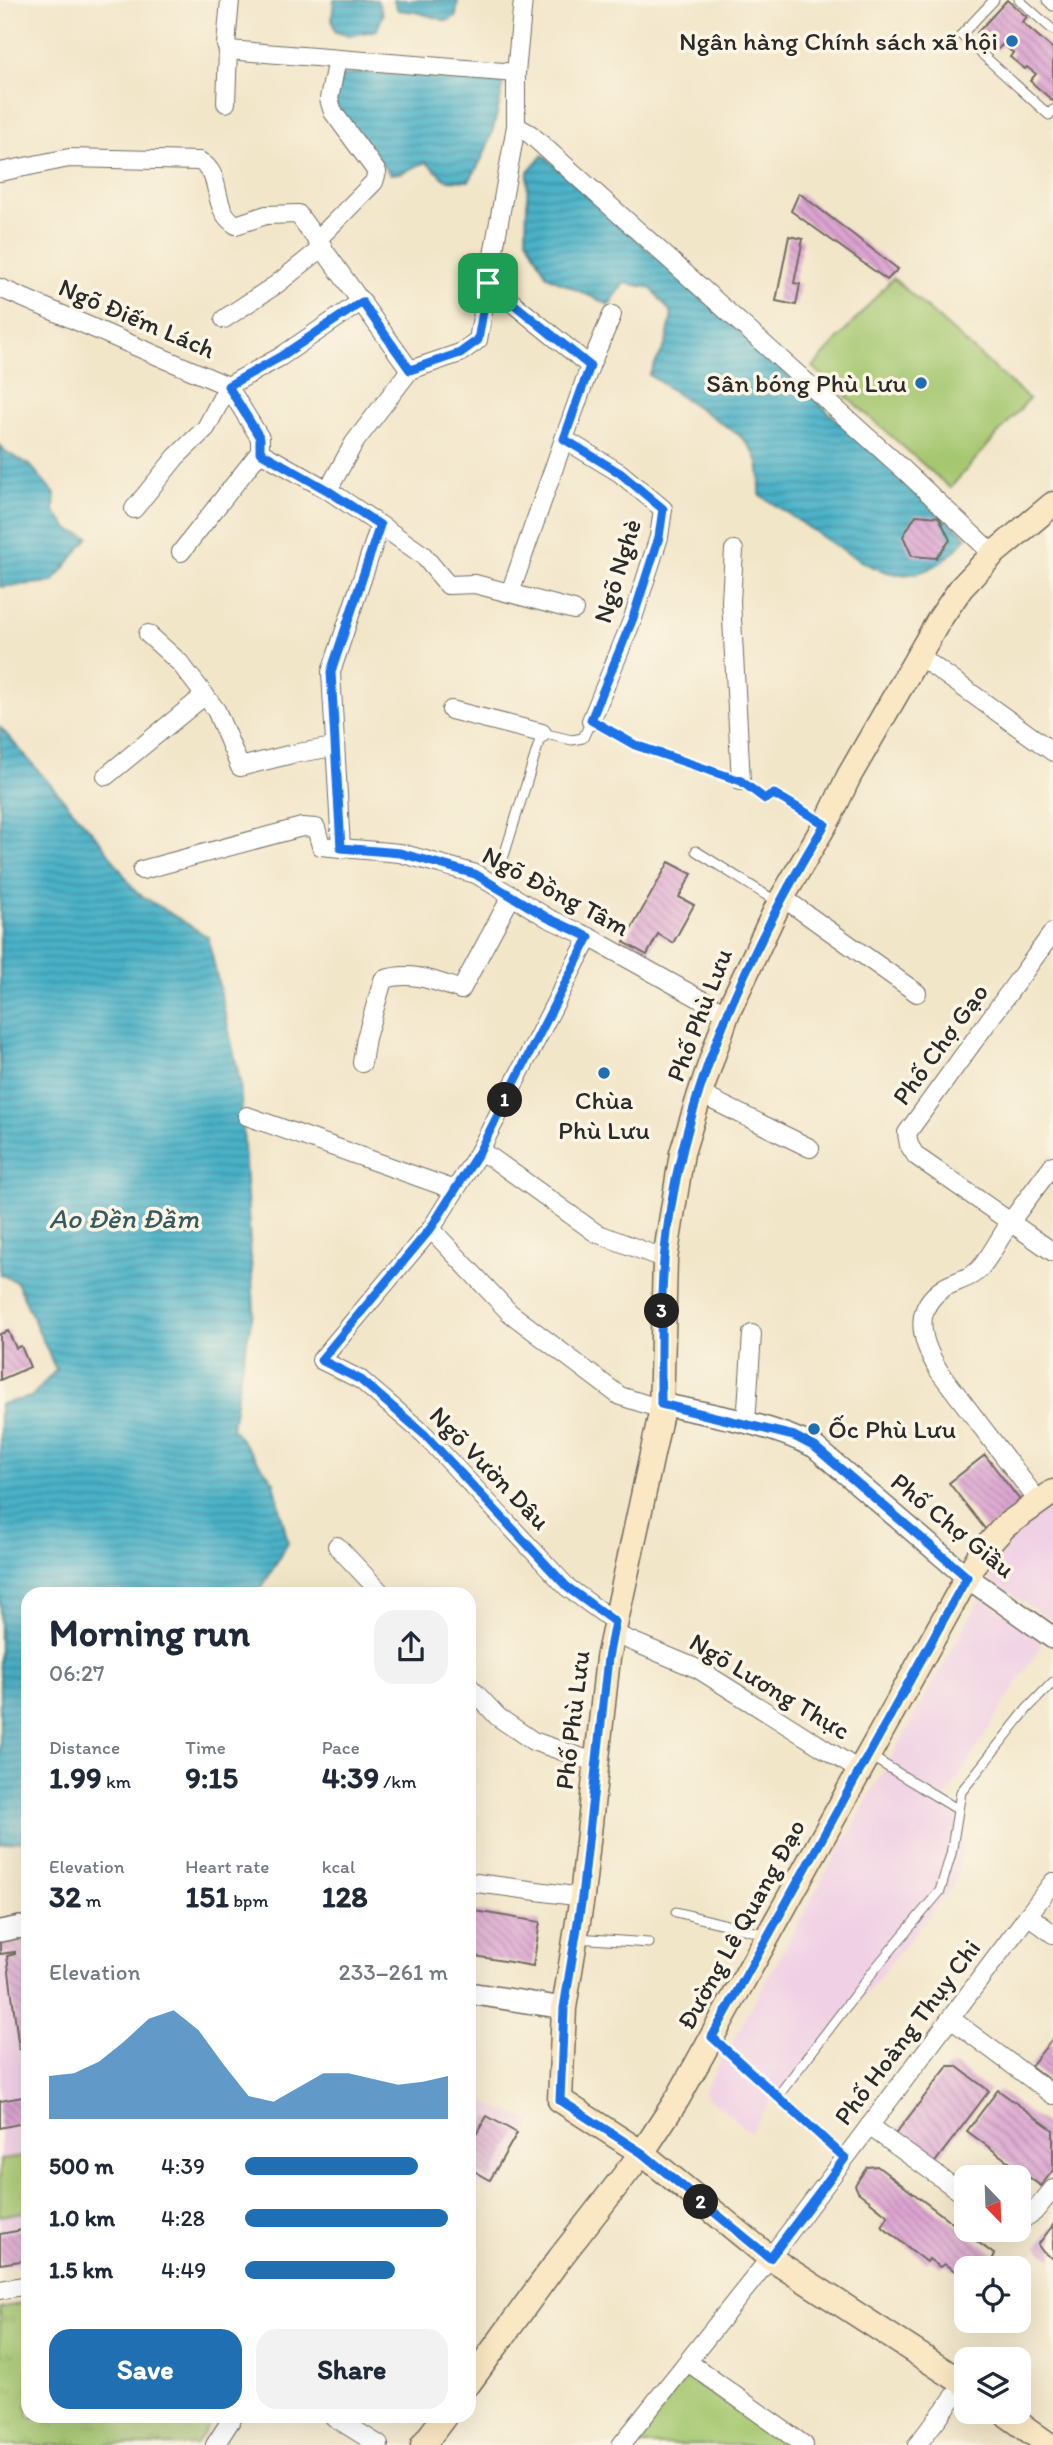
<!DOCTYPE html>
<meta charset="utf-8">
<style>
body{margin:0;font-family:Itim,sans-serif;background:#f2f2f3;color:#1f2937;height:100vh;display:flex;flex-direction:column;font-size:26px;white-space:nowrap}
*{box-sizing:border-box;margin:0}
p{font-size:23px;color:#747a83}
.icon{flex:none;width:38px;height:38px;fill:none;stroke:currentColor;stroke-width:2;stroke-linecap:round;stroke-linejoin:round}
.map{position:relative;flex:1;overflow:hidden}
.panel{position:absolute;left:21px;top:1587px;width:455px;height:836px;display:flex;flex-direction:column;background:#fff;border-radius:21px;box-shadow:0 7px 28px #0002}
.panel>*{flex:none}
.needle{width:46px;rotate:157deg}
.buttons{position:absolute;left:954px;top:2165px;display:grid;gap:14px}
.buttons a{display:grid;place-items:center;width:77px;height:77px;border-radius:14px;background:#fff;box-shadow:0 7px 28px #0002;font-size:35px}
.pin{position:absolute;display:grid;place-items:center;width:60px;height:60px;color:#fff;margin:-30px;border-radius:14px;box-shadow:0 4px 10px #0006}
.km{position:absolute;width:35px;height:35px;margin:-18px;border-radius:50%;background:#222;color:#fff;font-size:19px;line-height:35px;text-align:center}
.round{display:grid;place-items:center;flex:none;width:74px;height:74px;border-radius:21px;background:#f2f2f3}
.headline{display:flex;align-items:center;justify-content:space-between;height:119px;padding:0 28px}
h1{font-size:38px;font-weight:800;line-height:52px}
.metrics{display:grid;grid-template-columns:repeat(3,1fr);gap:10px;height:119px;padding:7px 28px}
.metrics div{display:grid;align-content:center}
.metrics b{font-size:30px;font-weight:800}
.metrics small{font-size:19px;font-weight:400}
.metrics p{font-size:19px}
.chart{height:196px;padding:14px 28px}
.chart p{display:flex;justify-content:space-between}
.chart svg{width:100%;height:126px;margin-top:7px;fill:#1f6fb2;opacity:.7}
.cta{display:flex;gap:14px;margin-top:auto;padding:14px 28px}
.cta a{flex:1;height:80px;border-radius:21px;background:#1f6fb2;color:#fff;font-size:28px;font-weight:800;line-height:80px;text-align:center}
.cta a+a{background:#f2f2f3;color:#1f2937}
ul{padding:0 28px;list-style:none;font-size:23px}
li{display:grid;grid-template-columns:112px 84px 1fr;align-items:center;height:52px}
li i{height:18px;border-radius:9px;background:#1f6fb2}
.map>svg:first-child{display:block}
.built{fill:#f0d0e5}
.grass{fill:url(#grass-tufts);stroke:#68794e;stroke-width:2}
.park{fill:#a5c770;stroke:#68794e;stroke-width:2}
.water{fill:url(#water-rules);stroke:#3a6e79;stroke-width:2}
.building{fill:url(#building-back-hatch)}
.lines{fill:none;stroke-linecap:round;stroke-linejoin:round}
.service-casing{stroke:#716c62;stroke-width:11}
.minor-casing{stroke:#716c62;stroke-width:20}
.tertiary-casing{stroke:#716c62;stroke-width:24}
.secondary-casing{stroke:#716c62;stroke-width:27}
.service{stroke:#fff;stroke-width:9}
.minor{stroke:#fff;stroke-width:18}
.tertiary{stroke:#fff;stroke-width:21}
.secondary{stroke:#fae7c3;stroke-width:24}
.route-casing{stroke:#fff;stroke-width:14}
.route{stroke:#1a73e8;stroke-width:9}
.poi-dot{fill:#1f6fb2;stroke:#fcf5e5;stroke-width:2.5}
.labels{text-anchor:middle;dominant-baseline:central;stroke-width:7;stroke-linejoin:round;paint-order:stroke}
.poi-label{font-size:26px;fill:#2b2b2b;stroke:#fcf5e5;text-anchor:end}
.street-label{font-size:26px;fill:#2b2b2b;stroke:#fcf5e5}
.water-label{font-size:28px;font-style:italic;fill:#365a62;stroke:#fcf5e5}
</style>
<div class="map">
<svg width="1053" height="2445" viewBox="0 0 1053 2445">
<defs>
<pattern id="grass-tufts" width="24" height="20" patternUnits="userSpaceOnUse" patternTransform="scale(1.75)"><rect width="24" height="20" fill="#a5c770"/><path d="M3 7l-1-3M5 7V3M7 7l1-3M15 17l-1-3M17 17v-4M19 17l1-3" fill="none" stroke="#8eab61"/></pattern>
<pattern id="water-rules" width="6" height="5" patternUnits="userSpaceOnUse" patternTransform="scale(1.75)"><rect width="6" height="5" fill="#49b1c7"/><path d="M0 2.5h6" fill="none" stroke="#3d90a2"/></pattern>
<pattern id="building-back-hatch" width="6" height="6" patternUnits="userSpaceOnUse" patternTransform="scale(1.75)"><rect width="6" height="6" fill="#dca4d1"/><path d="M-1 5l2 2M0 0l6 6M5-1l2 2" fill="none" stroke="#b386aa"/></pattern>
</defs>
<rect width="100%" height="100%" fill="#fcf5e5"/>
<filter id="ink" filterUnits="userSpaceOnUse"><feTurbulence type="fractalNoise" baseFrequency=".0143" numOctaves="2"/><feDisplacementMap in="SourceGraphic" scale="14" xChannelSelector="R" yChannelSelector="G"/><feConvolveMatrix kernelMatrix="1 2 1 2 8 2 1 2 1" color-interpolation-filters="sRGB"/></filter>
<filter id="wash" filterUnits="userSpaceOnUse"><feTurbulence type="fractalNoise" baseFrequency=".00686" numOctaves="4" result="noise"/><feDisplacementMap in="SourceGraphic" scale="28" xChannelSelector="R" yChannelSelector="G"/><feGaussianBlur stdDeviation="1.57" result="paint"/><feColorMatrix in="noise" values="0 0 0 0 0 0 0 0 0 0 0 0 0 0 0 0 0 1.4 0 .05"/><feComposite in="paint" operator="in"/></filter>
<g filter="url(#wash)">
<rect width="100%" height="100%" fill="#f2e6c9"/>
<!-- built -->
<g class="built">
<path d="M1053,1502V1621L982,1575L1036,1514Z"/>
<path d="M981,1597L1043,1642L946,1798L964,1809L961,1864L955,1883L790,2088L770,2101L751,2133L703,2093Z"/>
<path d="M28,1932V2264L0,2269V1934Z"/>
<path d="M469,2096L532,2122L493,2191L469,2179Z"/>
</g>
<!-- grass -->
<path class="grass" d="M28,2302V2417H215L196,2445H0V2308Z"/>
<!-- park -->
<g class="park">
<path d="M893,278L1029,399L950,488L813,367Z"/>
<path d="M22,2157L28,2192V2211L0,2216V2160Z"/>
<path d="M686,2377L781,2440L777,2445H631Z"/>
</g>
<!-- water -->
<g class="water">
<path d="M334,0H377L383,14L377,30L350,36L335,32L332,19Z"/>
<path d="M393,0H458L456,16L447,21L416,12L398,10Z"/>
<path d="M363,72L500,82L503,86C496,121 489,152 469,181L446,180L426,162L401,173L390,174L360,139L333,101L342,76Z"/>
<path d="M543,155L967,537C920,596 880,576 827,540C805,525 782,510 760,495C760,466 761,456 739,435L649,375L666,344L672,314L651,288L624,283L609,305L547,276L526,237L528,171Z"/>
<path d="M0,445L5,451L31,466L55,494L54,511L69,530L89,537L53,582L0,587Z"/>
<path d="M0,727L100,841L136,892L208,937L240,1081L254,1309L241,1368L232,1428L274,1482L288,1543L258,1594H28V1837L21,1841L0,1844V1404L31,1397L56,1370L17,1282L0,1274Z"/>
</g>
<g id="blocks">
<!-- building -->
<g class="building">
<path d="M1007,0L1027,17L1022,22L1053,49V101L1030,81L1036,74L1027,67L1025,69L1010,57L1013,53L1003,44L997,50L977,33Z"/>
<path d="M799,193L898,269L887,280L791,211Z"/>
<path d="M789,236L803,239L794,283L800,284L796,305L776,301Z"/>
<path d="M916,515L939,517L950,540L936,558L912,556L903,536Z"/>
<path d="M669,862L692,874L679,897L694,905L673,943L658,934L647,955L624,942Z"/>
<path d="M8,1331L16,1348L21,1346L30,1367L0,1380V1334Z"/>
<path d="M985,1455L1022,1503L986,1530L949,1483Z"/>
<path d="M469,1910L540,1922L533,1966L469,1955Z"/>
<path d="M24,1935L28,1937V2048L19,2049L7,1956L15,1954V1952L0,1954V1941Z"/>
<path d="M1053,2038V2083L1031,2066Z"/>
<path d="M948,2066H956L989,2091L932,2166L893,2137Z"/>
<path d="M998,2090L1053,2130V2170L1041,2186L967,2131Z"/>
<path d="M28,2096V2122L0,2128V2101Z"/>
<path d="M487,2116L517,2133L490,2180L469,2168V2137L473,2130L477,2133Z"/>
<path d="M877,2166L995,2255L986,2268H966V2272L958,2266L955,2271L944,2264L940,2267L929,2259L927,2262L881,2226L888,2216L858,2192L855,2185L867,2167Z"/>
<path d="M1053,2225V2259L1043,2252L1038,2245Z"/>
<path d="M28,2229V2260L0,2264V2234Z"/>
</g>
</g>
</g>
<g filter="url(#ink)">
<use href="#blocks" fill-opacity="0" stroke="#716c62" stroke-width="2"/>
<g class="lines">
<defs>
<g id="service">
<path d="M994,0L961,35L1049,115L1053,110"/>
<path d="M1019,0L1053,30"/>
<path d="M1047,0L1053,6"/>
<path d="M696,851L777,902"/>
<path d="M495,885L542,733L572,740L583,738L591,721L635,745L741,781L765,799L774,794L824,823"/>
<path d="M870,1756L957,1809"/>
<path d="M676,1912L767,1935"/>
<path d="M577,1938L649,1943"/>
<path d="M714,2039L845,2158"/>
<path d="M777,2097L874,1970L940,1891L951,1854L961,1792L1027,1709L1053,1682"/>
</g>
<g id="minor">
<path d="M523,0L516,73V126L478,340L460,353L410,370L354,443L328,490L380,525L331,672L341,848L400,853L476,874L548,918L589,937L727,1014"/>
<path d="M228,50L516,73"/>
<path d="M226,103L228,50L226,45L230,0"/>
<path d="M516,126L530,134L903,469L993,554"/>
<path d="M0,172L69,158L199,161C225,174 209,208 236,225L266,215L298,214L410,370"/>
<path d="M317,240L374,182L377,172L333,112L329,99L337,59"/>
<path d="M488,283L590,366L564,439L620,473L663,509L659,537L633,618L591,721"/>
<path d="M0,288L228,386L260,438V452L328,490"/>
<path d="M224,319L277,284L323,247"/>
<path d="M590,366L612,315"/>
<path d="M134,509L176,457L206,428L228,386L280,357L362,301"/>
<path d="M380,525L423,555L448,585L475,584L574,610"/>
<path d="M734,550L731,601L741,781"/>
<path d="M181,552L260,452"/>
<path d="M510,593L564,439"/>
<path d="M148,634L180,663L216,710L240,767L292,754L334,747"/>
<path d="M918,655L1053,752"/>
<path d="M451,710L542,733"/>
<path d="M106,776L205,695"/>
<path d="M142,870L302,827L316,828L321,846L341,848"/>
<path d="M782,897L917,993"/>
<path d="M1053,932L907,1133L909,1145L916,1156L1053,1252"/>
<path d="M589,937L479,1152L492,1158L596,1233L665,1259"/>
<path d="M362,1063L366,1038L383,980C410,970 435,981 461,990L512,895"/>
<path d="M700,1094L810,1148"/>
<path d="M247,1116L455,1190"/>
<path d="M479,1152L431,1229L321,1360L361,1380L425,1435L567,1587L615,1622"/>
<path d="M431,1229L510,1313L620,1396L661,1409"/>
<path d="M746,1423L752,1334"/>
<path d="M1039,1502L939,1371C922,1343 910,1309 945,1287C958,1280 973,1278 982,1266C993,1252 1001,1236 1011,1221C1025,1202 1039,1183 1053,1165"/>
<path d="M337,1546L382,1594"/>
<path d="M612,1633L698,1669L860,1771"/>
<path d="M469,1686L498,1717L533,1741L597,1763"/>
<path d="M469,1882L582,1897"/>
<path d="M1028,1915L1053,1934"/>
<path d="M951,2019L1053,2095"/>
<path d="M869,2126L966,2196"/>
<path d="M1018,2222L1034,2212L1053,2189"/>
<path d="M0,2290L28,2285"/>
<path d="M688,2362L804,2445"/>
<path d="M334,2417L379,2445"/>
<path d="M215,2445L233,2417"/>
<path d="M621,2445L770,2258L1053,1882"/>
<path d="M917,2445L964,2384"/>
</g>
<g id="tertiary">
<path d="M661,1404C712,1415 768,1423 815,1447L967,1577L1053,1638"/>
<path d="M0,1931L20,1927L28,1929"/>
<path d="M469,1993L564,2008"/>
</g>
<g id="secondary">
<path d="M469,2383L560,2258L642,2153L678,2098L980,1554L1005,1526L1053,1492"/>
<path d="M966,2385L770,2258L642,2153L560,2100L564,2008L582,1897L608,1658L661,1413L665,1259L682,1153L700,1094L727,1014L779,903L830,816L849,776L939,620L961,588L993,554L1053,504"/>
<path d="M1003,2412L1049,2445"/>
<path d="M423,2445L444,2417"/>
</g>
</defs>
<!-- service casing -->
<use href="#service" class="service-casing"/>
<!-- minor casing -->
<use href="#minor" class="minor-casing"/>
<!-- tertiary casing -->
<use href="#tertiary" class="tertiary-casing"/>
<!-- secondary casing -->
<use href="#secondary" class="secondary-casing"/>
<!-- service -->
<use href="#service" class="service"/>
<!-- minor -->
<use href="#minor" class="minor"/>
<!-- tertiary -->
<use href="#tertiary" class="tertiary"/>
<!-- secondary -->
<use href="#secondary" class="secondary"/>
</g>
</g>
<g class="lines" filter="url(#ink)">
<defs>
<path id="route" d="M488,283L590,366L564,439L620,473L663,509L659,537L633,618L591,720L635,745L741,781L765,799L774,794L825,824C745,956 678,1104 664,1260C660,1308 661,1356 661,1404L794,1436L815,1447L967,1577L712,2037L845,2158L770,2258L642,2153L560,2100L564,2008L582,1897L608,1658L615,1622L567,1587L425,1435L361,1380L321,1360L431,1228L479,1152L589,937L548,918L475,874L400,853L341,848L331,672L380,525L327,490L260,452V438L228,386L280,357L362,302L410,370L460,353L478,340Z"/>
</defs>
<!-- route casing -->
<use href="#route" class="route-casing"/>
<!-- route -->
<use href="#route" class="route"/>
</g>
<!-- markers -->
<g class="poi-dot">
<circle cx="1012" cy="41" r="7"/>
<circle cx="921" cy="383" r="7"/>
<circle cx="604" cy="1073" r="7"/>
<circle cx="814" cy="1429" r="7"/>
</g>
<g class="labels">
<!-- poi labels -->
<g class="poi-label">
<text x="998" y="41">Ngân hàng Chính sách xã hội</text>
<text x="907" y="383">Sân bóng Phù Lưu</text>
<text x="604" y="1100" text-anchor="middle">Chùa<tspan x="604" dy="30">Phù Lưu</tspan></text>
<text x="828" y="1429" text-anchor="start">Ốc Phù Lưu</text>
</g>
<!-- street labels -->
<g class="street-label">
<text transform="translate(137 318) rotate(23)">Ngõ Điếm Lách</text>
<text transform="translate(617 571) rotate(-73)">Ngõ Nghè</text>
<text transform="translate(556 891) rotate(28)">Ngõ Đồng Tâm</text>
<text transform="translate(699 1015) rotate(-69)">Phố Phù Lưu</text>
<text transform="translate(940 1044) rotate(-54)">Phố Chợ Gạo</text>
<text transform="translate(490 1468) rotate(46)">Ngõ Vườn Dâu</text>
<text transform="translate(953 1525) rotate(39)">Phố Chợ Giầu</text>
<text transform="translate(770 1686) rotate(31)">Ngõ Lương Thực</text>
<text transform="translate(572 1720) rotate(-83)">Phố Phù Lưu</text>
<text transform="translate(741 1924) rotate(-61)">Đường Lê Quang Đạo</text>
<text transform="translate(907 2032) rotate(-53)">Phố Hoàng Thụy Chi</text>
</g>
<!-- water labels -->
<g class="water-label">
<text x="124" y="1218">Ao Đền Đầm</text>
</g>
</g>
</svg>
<div class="buttons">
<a><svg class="needle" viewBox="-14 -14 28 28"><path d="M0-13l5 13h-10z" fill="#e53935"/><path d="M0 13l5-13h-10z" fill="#747a83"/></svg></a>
<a><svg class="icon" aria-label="locate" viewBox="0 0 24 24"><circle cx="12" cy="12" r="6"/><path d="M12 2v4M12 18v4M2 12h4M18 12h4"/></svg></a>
<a><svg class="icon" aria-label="layers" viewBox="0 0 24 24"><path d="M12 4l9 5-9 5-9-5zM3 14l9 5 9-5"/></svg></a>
</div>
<div class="pin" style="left:488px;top:283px;background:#1e9e55"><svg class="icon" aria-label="arrive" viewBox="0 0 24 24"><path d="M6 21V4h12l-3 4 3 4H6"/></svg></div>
<b class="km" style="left:505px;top:1100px">1</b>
<b class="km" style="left:701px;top:2202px">2</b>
<b class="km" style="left:662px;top:1311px">3</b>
<section class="panel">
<div class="headline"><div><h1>Morning run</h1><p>06:27</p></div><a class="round"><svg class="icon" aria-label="share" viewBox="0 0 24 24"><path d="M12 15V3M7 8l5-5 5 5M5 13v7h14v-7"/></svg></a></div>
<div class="metrics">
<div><p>Distance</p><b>1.99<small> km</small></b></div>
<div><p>Time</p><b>9:15</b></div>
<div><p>Pace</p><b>4:39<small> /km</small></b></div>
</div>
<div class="metrics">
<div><p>Elevation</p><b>32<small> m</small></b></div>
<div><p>Heart rate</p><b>151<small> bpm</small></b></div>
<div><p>kcal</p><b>128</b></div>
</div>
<div class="chart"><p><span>Elevation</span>233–261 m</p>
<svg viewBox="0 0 160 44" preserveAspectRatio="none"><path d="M0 44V29L10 28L20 24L30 17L40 9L50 6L60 13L70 25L80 36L90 38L100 33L110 28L120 28L130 30L140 32L150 31L160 29V44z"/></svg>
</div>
<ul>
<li><b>500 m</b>4:39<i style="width:85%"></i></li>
<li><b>1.0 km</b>4:28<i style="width:100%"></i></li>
<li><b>1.5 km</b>4:49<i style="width:74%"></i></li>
</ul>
<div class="cta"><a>Save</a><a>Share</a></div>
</section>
</div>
